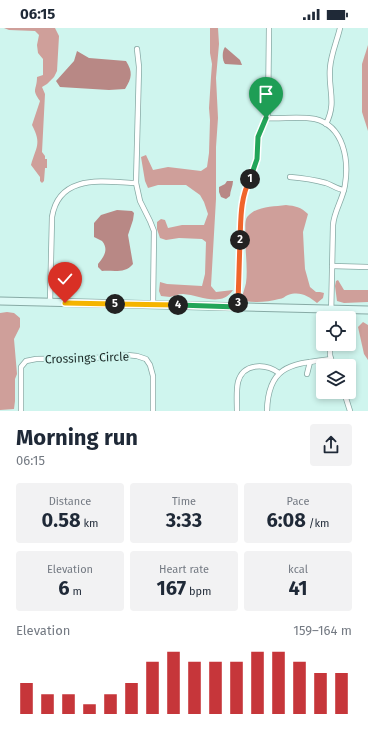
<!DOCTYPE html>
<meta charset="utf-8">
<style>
body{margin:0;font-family:"Fira Sans",sans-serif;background:#f2f2f3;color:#1f2937;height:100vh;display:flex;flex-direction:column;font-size:15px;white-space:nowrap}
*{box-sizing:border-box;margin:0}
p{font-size:13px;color:#747a83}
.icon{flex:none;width:22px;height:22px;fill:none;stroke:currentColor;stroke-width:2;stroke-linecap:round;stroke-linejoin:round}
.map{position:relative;height:383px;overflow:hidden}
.details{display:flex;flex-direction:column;background:#fff;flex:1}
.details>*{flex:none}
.buttons{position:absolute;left:316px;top:283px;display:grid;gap:8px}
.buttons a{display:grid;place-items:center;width:40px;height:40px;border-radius:4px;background:#fff;box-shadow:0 2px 6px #0003;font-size:20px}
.pin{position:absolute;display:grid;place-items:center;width:34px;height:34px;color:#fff;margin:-41px -17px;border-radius:50% 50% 50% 0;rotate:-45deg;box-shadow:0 0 4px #0007}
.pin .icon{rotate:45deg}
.km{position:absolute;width:20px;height:20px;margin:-10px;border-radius:50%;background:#222;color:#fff;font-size:11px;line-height:20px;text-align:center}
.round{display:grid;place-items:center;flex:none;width:42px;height:42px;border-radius:4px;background:#f2f2f3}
.headline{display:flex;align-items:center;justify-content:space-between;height:68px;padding:0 16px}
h1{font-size:22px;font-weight:700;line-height:30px}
.figures{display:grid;grid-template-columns:repeat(3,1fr);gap:6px;height:68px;padding:4px 16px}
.figures div{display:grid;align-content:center;border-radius:4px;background:#f2f2f3;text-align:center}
.figures b{font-size:20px;font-weight:700}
.figures small{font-size:11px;font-weight:400}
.figures p{font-size:11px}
.chart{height:112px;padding:8px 16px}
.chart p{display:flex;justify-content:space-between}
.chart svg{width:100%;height:72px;margin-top:4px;stroke:#c6363a;stroke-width:6}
.status{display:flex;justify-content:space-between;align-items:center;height:28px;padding:0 20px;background:#fff;direction:ltr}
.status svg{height:11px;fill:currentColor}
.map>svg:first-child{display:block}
.forest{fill:#cf9f9a}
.water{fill:#b88885}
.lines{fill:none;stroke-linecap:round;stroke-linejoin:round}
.street-casing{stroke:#87aaa5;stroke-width:6}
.secondary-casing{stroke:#87aaa5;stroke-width:9}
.street{stroke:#fff;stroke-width:4.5}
.secondary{stroke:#ddf9f5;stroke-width:7}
.split-1-casing{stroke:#fff;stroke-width:8}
.split-2-casing{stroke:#fff;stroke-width:8}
.split-3-casing{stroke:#fff;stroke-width:8}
.split-4-casing{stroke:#fff;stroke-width:8}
.split-5-casing{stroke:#fff;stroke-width:8}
.split-6-casing{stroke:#fff;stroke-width:8}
.split-1{stroke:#22a559;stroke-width:5}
.split-2{stroke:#f0652b;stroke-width:5}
.split-3{stroke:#f0652b;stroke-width:5}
.split-4{stroke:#22a559;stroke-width:5}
.split-5{stroke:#f5b400;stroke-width:5}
.split-6{stroke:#f5b400;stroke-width:5}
.labels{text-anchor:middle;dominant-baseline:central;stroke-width:4;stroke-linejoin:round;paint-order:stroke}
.street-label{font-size:12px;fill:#1c2b28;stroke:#cff5ee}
</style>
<div class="status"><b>06:15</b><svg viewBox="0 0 49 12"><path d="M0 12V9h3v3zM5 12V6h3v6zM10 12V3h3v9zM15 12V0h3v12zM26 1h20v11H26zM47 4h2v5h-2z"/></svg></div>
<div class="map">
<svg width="368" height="383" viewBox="0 0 368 383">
<rect width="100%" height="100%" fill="#cff5ee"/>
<!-- forest -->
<g class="forest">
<path d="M4,0H55L59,8L57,43L54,49L47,56L42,59L45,66L42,124L45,128V131H47V140H45L44,153L42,155L40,153V149L31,137C36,119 42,116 32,97L40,73C31,60 37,63 37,49L43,47V31L38,25L37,17L39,7L35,3L9,2Z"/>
<path d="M210,0H218L219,16L216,50L218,90L216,119V171L211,258L216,264L233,262C221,280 200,267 183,266C178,266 175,268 170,269C167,269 164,268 161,268L159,263L160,254L167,256L202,258L205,246L206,214L202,211L179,210L166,212L160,210L157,201V194L161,191L165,192L168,200L182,197H204L208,186L204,174L200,167L186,157H158L148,160L145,153L141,129L146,127L153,142L168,139L201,143L207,139L209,125L210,92L209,80L211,49L212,36L210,25Z"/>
<path d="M368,17V103L362,84V36Z"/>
<path d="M286,177C295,178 301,179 308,186L303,204L304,224L305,241L310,259L316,264H320L324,265L323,270L317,275C308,268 300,263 288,267C285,268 283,271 279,271C268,274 256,275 245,273L242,270C243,264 245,260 246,255C248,241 245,221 245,206C246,201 244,192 248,188C257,178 273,179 286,177Z"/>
<path d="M338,252L344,262H368V274L344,275L337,273L335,258L336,253Z"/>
<path d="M7,284L14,285L20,290V299L14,311L17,346L15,351V373L14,381L0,382V285Z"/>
<path d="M363,294L368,297V332L364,326L358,299Z"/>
</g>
<!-- water -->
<g class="water">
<path d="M225,19L240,32L242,37L225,36C222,32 222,23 225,19Z"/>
<path d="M77,23L89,30L126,33C133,44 132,50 125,61L109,62L60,59L56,53L74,33Z"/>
<path d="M227,153H233C233,158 230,163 230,168L226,171L221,169L219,164V159L225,156Z"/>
<path d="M117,182L132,183L134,185L133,192L128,207L133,236C125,246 113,242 102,243L98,239V236C104,229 109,221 102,213L94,209V195L101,187Z"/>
</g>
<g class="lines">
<defs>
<g id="street">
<path d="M137,21L139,39L136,155L140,173L150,193L154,203L153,277"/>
<path d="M266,90C281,91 300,88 315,91C344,98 349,132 345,157C343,171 334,183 333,197L331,290"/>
<path d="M326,96C337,74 328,62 330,40C331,26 337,13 340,0"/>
<path d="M290,149C302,150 315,152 326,155C332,157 337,161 344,162"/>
<path d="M332,238L368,239"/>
<path d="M50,275L52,189C59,145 104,154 136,155"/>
<path d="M238,279L242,174L245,162L253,144L257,131L258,109L268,87L269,0"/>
<path d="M330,316V327L333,338"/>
<path d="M307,346L310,334"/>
<path d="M344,364L350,383"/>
<path d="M21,383V339L26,333L36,331L95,330L127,327L137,328L146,331L150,337L153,348V383"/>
<path d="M237,383C237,374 236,363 238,354C243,335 265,335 279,345"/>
<path d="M267,383C268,336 293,336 331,331"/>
</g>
<path id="secondary" d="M0,273L368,282"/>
</defs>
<!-- street casing -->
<use href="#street" class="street-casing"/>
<!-- secondary casing -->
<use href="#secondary" class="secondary-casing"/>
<!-- street -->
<use href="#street" class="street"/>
<!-- secondary -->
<use href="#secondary" class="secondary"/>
</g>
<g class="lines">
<defs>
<path id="split-1" d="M250,151L257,131L258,109L266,90"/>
<path id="split-2" d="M240,212C241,190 240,171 250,151"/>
<path id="split-3" d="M238,275L240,212"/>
<path id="split-4" d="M178,277L238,279V275"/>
<path id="split-5" d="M115,276L178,277"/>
<path id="split-6" d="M65,275L115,276"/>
</defs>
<!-- split-1 casing -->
<use href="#split-1" class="split-1-casing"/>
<!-- split-2 casing -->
<use href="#split-2" class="split-2-casing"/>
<!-- split-3 casing -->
<use href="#split-3" class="split-3-casing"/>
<!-- split-4 casing -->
<use href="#split-4" class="split-4-casing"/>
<!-- split-5 casing -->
<use href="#split-5" class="split-5-casing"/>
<!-- split-6 casing -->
<use href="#split-6" class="split-6-casing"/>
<!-- split-1 -->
<use href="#split-1" class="split-1"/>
<!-- split-2 -->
<use href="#split-2" class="split-2"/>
<!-- split-3 -->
<use href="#split-3" class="split-3"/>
<!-- split-4 -->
<use href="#split-4" class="split-4"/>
<!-- split-5 -->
<use href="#split-5" class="split-5"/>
<!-- split-6 -->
<use href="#split-6" class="split-6"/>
</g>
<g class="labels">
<!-- street labels -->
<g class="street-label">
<text transform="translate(87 330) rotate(-2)">Crossings Circle</text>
</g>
</g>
</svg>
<div class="buttons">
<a><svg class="icon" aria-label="locate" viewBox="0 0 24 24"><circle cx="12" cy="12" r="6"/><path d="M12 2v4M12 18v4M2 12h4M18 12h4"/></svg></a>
<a><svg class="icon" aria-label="layers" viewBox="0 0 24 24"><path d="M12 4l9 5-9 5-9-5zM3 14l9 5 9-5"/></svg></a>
</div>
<div class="pin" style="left:266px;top:90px;background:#1e9e55"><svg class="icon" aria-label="arrive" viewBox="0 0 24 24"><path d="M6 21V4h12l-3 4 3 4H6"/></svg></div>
<div class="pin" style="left:65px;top:275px;background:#d93025"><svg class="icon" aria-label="check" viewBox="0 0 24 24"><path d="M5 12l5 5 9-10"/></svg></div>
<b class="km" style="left:250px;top:151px">1</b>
<b class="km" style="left:240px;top:212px">2</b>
<b class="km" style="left:238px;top:275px">3</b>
<b class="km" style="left:178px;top:277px">4</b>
<b class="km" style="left:115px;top:276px">5</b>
</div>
<section class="details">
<div class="headline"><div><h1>Morning run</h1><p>06:15</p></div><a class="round"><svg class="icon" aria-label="share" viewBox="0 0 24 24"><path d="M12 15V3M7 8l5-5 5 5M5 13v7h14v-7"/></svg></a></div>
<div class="figures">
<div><p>Distance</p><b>0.58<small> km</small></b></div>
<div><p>Time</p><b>3:33</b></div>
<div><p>Pace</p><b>6:08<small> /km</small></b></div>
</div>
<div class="figures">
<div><p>Elevation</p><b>6<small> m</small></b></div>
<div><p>Heart rate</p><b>167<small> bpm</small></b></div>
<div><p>kcal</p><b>41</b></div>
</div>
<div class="chart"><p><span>Elevation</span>159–164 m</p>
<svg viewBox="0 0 160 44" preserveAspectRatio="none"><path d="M5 44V25M15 44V32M25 44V32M35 44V38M45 44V32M55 44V25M65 44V12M75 44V6M85 44V12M95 44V12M105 44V12M115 44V6M125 44V6M135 44V12M145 44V19M155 44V19"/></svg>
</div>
</section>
